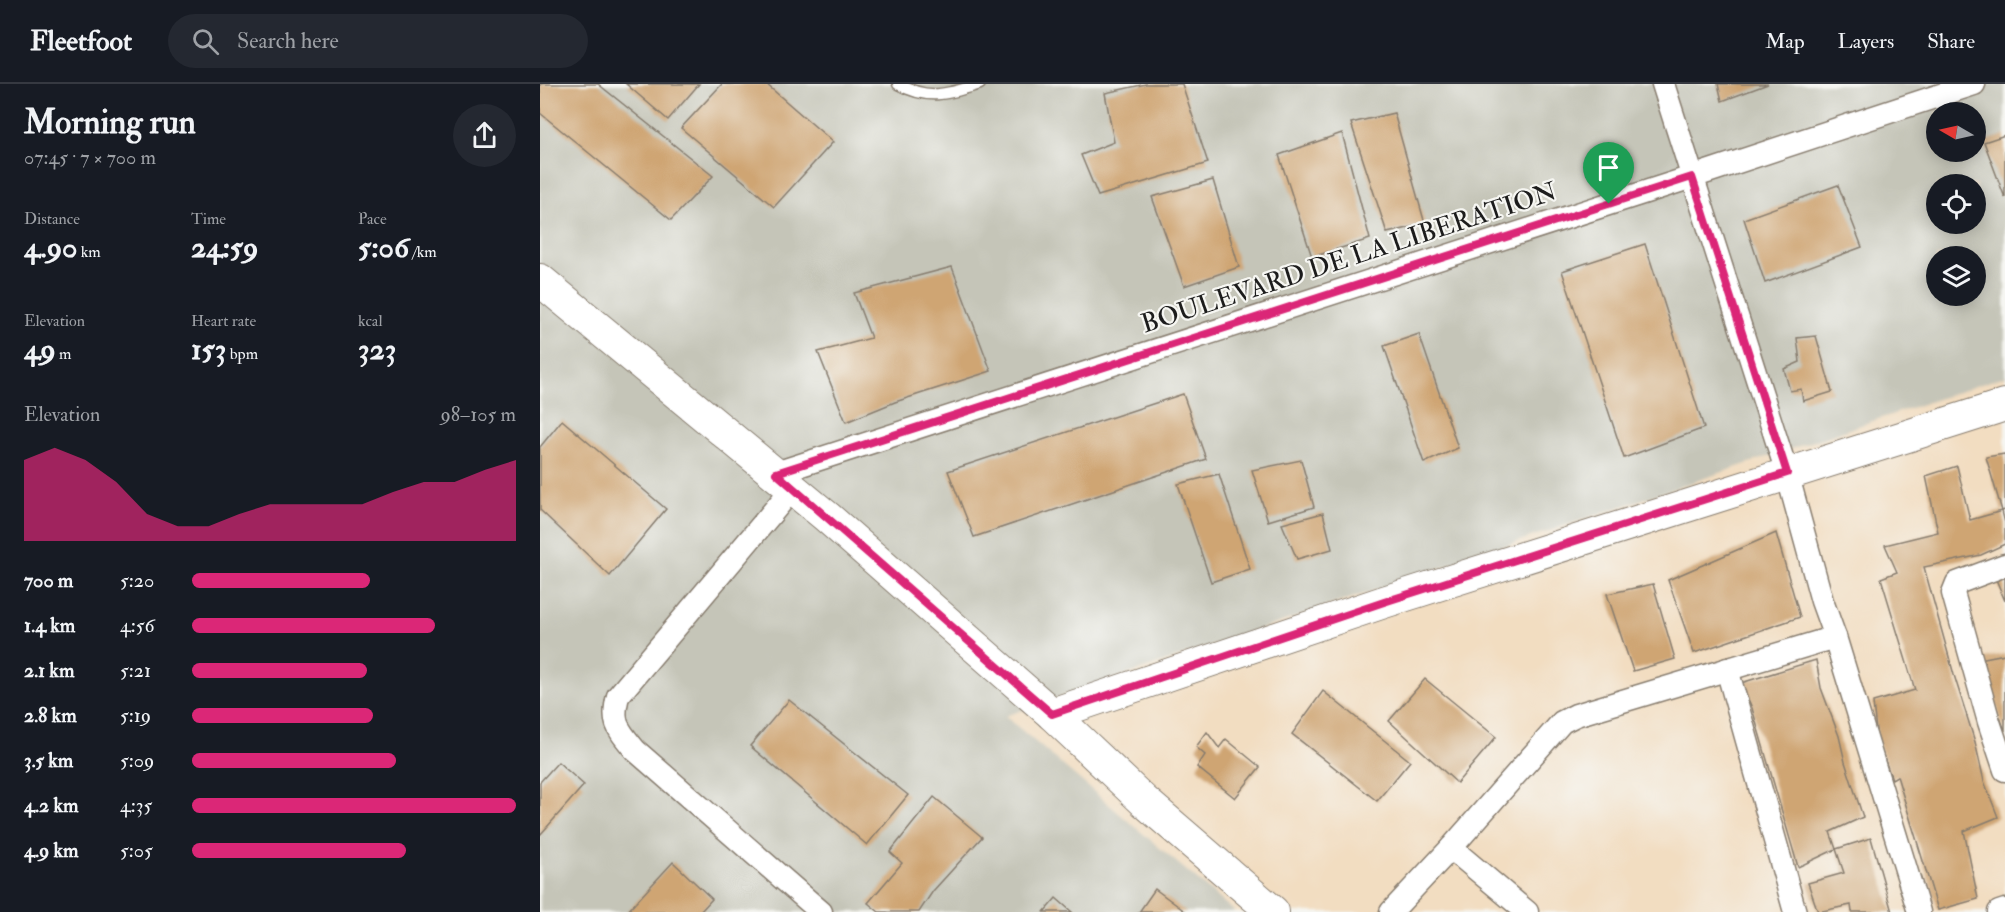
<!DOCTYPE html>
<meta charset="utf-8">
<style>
body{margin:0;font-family:"IM FELL Double Pica",serif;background:#242831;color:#f1f3f6;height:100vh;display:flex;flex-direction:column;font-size:22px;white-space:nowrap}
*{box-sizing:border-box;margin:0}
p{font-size:20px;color:#9ea1a6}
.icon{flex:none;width:33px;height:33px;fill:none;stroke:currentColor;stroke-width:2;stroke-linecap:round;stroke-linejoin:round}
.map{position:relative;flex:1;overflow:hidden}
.sheet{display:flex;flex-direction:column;background:#171b24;width:540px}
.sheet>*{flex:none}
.needle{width:39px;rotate:279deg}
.tools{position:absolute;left:1386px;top:18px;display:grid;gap:12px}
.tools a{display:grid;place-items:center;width:60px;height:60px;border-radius:50%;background:#171b24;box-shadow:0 3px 15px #0003;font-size:30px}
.pin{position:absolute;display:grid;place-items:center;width:51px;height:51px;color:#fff;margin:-62px -26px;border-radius:50% 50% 50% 0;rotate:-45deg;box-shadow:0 0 6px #0007}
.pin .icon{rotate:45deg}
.round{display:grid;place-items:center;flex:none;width:63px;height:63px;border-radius:32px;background:#242831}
.summary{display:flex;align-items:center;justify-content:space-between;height:102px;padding:0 24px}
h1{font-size:33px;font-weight:700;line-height:45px}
.figures{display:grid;grid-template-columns:repeat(3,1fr);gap:9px;height:102px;padding:6px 24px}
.figures div{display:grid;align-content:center}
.figures b{font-size:30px;font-weight:700}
.figures small{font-size:16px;font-weight:400}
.figures p{font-size:16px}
.chart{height:168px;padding:12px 24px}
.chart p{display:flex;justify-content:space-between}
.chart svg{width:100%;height:108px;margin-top:6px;fill:#db2777;opacity:.7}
ul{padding:0 24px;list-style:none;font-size:20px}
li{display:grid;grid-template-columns:96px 72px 1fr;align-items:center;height:45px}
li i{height:15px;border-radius:8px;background:#db2777}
header{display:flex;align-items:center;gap:36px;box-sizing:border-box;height:84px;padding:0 30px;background:#171b24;border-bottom:2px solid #363941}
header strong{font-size:28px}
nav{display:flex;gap:33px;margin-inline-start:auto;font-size:21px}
.search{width:420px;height:54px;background:#242831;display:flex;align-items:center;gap:15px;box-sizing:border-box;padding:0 21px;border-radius:33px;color:#9ea1a6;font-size:22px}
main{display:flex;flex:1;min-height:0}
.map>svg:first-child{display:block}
.industrial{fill:#c5c5b8;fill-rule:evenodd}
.building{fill:#cfa573}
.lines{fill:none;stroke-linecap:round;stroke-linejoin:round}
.lane-casing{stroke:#877c6e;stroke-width:13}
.street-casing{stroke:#877c6e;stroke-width:25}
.secondary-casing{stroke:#877c6e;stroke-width:34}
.lane{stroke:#fff;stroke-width:10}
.street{stroke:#fff;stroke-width:22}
.secondary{stroke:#fff;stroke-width:32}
.route-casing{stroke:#fff;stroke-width:12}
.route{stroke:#db2777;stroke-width:8}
.labels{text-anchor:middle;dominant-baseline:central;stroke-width:4.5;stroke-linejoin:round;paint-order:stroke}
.street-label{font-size:26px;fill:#1c1c1c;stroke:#f6f6f2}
</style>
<header>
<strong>Fleetfoot</strong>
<div class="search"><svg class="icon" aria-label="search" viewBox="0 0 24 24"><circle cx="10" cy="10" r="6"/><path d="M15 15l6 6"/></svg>Search here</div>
<nav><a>Map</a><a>Layers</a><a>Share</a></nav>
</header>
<main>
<section class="sheet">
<div class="summary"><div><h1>Morning run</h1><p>07:45 · 7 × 700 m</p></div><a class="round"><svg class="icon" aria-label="share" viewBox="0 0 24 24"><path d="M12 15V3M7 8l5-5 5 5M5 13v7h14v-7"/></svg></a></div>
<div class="figures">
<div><p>Distance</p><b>4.90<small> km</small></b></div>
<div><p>Time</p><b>24:59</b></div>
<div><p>Pace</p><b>5:06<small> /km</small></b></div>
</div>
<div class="figures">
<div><p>Elevation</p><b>49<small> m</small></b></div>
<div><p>Heart rate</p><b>153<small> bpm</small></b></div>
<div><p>kcal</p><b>323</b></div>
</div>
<div class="chart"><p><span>Elevation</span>98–105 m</p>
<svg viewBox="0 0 160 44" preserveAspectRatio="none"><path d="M0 44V11L10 6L20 11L30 20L40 33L50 38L60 38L70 33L80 29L90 29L100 29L110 29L120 24L130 20L140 20L150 15L160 11V44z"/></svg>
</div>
<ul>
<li><b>700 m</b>5:20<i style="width:55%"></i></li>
<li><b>1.4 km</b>4:56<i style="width:75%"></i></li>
<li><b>2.1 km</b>5:21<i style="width:54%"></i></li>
<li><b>2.8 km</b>5:19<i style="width:56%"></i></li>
<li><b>3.5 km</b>5:09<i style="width:63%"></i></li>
<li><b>4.2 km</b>4:35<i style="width:100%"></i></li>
<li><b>4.9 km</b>5:05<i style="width:66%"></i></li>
</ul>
</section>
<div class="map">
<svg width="1465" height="828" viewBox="0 0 1465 828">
<rect width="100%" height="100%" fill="#f6f6f2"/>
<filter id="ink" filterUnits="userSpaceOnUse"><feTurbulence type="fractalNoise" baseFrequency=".0167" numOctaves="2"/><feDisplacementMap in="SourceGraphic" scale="12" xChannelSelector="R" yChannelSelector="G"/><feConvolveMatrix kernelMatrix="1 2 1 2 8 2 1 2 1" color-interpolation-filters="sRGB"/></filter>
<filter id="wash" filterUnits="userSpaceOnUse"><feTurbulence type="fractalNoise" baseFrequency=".008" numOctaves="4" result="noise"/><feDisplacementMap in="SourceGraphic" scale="24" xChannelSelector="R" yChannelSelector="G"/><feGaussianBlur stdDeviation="1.35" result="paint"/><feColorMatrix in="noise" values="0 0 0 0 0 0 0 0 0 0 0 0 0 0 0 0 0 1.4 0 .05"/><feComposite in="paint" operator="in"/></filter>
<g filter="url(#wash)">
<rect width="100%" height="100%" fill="#f2ddc1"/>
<!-- industrial -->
<path class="industrial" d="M0,0H1465V292L465,632L695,828H0ZM1396,28H1436V68H1396ZM1396,100H1436V140H1396ZM1396,172H1436V212H1396Z"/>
<g id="blocks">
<!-- building -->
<g class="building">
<path d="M0,0H58L173,92L131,136L0,29Z"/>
<path d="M86,0H159L128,36Z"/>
<path d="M182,0H226L293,58L234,123L141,44Z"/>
<path d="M606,0H642L668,79L558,112L541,71L574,58L565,9Z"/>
<path d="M1178,0H1228L1182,17Z"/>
<path d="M854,29L885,140L847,149L811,39Z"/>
<path d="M802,49L830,155L772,173L739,71Z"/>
<path d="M1465,51V114L1444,58Z"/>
<path d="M673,96L699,183L644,202L612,113Z"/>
<path d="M1298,101L1322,163L1225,199L1204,135Z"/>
<path d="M1105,160L1164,344L1084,374L1022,187Z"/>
<path d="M412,183L451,287L355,318L306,338L278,268L331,254L314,209Z"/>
<path d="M879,250L918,364L884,379L844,262Z"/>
<path d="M1276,252L1292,308L1263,317L1261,305L1250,307L1244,285L1260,278L1257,254Z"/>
<path d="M643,310L666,375L434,453L408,387Z"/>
<path d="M22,336L126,425L70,492L0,426V363Z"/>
<path d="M1465,370V426L1462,427L1446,373Z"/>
<path d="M761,376L774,423L728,437L712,386Z"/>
<path d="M1417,382L1430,436L1462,427L1465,439V460L1441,471L1384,483L1414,591L1435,658L1444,697L1458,733L1424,747L1438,815L1398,826L1357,692L1352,695L1337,656L1333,618L1375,606L1341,494L1357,488L1345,461L1398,448L1386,392Z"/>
<path d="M679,390L710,485L671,498L638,400Z"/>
<path d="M783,429L792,465L757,475L742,440Z"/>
<path d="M1236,449L1260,533L1154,569L1128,496Z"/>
<path d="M1465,490V517L1455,493Z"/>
<path d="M1113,500L1135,575L1093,587L1067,510Z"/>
<path d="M1465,570V647L1439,575Z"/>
<path d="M1276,576L1281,604L1299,652L1305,678L1323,733L1290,748L1296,765L1258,783L1212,624L1201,599Z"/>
<path d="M885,595L956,653L917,699L849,637Z"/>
<path d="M783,607L870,677L837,717L752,650Z"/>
<path d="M249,616L368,711L327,761L210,662Z"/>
<path d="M667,648L679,664L686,655L720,683L695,714L657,683L665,671L656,663Z"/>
<path d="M18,678L44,701L0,751V698Z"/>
<path d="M394,713L442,753L393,807L379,828H339L328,819L362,779L350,768Z"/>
<path d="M1331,754L1352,828H1312L1311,821L1278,828L1268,799L1304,789L1296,765Z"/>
<path d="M133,778L172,815L160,828H87Z"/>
<path d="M615,805L646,828H599Z"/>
<path d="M516,814L532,828H504Z"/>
</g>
</g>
</g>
<g filter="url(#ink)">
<use href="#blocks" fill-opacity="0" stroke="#877c6e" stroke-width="1.5"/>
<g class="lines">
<defs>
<path id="lane" d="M358,0C389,17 408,10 440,0"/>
<g id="street">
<path d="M1123,0L1247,389L1282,517L1295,553L1379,828"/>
<path d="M236,389L1152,93L1434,0"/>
<path d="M253,404L78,612C71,639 78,645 95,666L281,828"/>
<path d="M1465,481L1417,499L1413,509L1449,638L1465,686"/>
<path d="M1187,585L1255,828"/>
<path d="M911,764L987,828"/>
<path d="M851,828L911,764L1022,638L1036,631L1295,553"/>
<path d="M1459,828L1465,826"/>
</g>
<g id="secondary">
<path d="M0,196L287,433L512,630L604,717L733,828"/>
<path d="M512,630L844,518L1465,321"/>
</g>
</defs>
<!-- lane casing -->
<use href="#lane" class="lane-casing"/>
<!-- street casing -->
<use href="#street" class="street-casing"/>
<!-- secondary casing -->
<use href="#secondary" class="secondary-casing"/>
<!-- lane -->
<use href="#lane" class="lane"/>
<!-- street -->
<use href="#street" class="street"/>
<!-- secondary -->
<use href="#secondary" class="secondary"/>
</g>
</g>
<g class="lines" filter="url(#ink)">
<defs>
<path id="route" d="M1152,93L1247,389L844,518L512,630L236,389Z"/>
</defs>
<!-- route casing -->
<use href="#route" class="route-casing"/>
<!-- route -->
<use href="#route" class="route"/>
</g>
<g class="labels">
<!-- street labels -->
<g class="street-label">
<text transform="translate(809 174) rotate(-18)">BOULEVARD DE LA LIBERATION</text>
</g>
</g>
</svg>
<div class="tools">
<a><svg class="needle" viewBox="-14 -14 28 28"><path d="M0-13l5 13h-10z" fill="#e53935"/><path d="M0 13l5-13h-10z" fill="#9ea1a6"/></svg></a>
<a><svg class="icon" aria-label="locate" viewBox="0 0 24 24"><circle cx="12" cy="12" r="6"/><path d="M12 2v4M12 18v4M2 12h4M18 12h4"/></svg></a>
<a><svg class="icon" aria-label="layers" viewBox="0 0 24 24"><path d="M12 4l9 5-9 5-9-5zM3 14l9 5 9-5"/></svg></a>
</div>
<div class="pin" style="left:1069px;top:120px;background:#1e9e55"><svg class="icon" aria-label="arrive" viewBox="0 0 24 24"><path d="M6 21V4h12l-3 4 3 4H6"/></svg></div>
</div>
</main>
